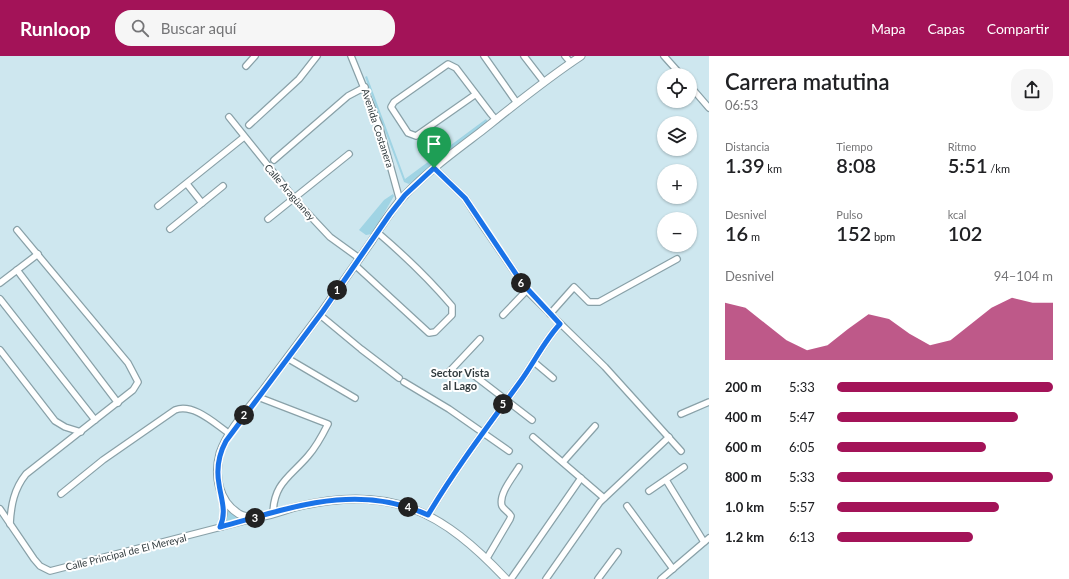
<!DOCTYPE html>
<html lang="es">
<meta charset="utf-8">
<style>
body{margin:0;font-family:Lato,sans-serif;background:#f6f6f6;color:#202124;height:100vh;display:flex;flex-direction:column;font-size:15px;white-space:nowrap}
*{box-sizing:border-box;margin:0}
p{font-size:13px;color:#757577}
.icon{flex:none;width:22px;height:22px;fill:none;stroke:currentColor;stroke-width:2;stroke-linecap:round;stroke-linejoin:round}
.map{position:relative;flex:1;overflow:hidden}
.sheet{display:flex;flex-direction:column;background:#fff;width:360px}
.sheet>*{flex:none}
.buttons{position:absolute;left:657px;top:12px;display:grid;gap:8px}
.buttons a{display:grid;place-items:center;width:40px;height:40px;border-radius:50%;background:#fff;box-shadow:0 1px 3px #0004;font-size:20px}
.pin{position:absolute;display:grid;place-items:center;width:34px;height:34px;color:#fff;margin:-41px -17px;border-radius:50% 50% 50% 0;rotate:-45deg;box-shadow:0 0 4px #0007}
.pin .icon{rotate:45deg}
.km{position:absolute;width:20px;height:20px;margin:-10px;border-radius:50%;background:#222;color:#fff;font-size:11px;line-height:20px;text-align:center}
.round{display:grid;place-items:center;flex:none;width:42px;height:42px;border-radius:16px;background:#f6f6f6}
.headline{display:flex;align-items:center;justify-content:space-between;height:68px;padding:0 16px}
h1{font-size:22px;font-weight:600;line-height:30px}
.stats{display:grid;grid-template-columns:repeat(3,1fr);gap:6px;height:68px;padding:4px 16px}
.stats div{display:grid;align-content:center}
.stats b{font-size:20px;font-weight:600}
.stats small{font-size:11px;font-weight:400}
.stats p{font-size:11px}
.chart{height:112px;padding:8px 16px}
.chart p{display:flex;justify-content:space-between}
.chart svg{width:100%;height:72px;margin-top:4px;fill:#a31358;opacity:.7}
ul{padding:0 16px;list-style:none;font-size:13px}
li{display:grid;grid-template-columns:64px 48px 1fr;align-items:center;height:30px}
li i{height:10px;border-radius:5px;background:#a31358}
header{display:flex;align-items:center;gap:24px;box-sizing:border-box;height:56px;padding:0 20px;background:#a31358;color:#fff}
header strong{font-size:19px}
nav{display:flex;gap:22px;margin-inline-start:auto;font-size:14px}
.search{width:280px;height:36px;background:#f6f6f6;display:flex;align-items:center;gap:10px;box-sizing:border-box;padding:0 14px;border-radius:16px;color:#757577;font-size:15px}
main{display:flex;flex:1;min-height:0}
.map>svg:first-child{display:block}
.green{fill:#a0d4e4}
.lines{fill:none;stroke-linecap:round;stroke-linejoin:round}
.minor-casing{stroke:#89a1a8;stroke-width:8}
.tertiary-casing{stroke:#89a1a8;stroke-width:9}
.minor{stroke:#fff;stroke-width:5.5}
.tertiary{stroke:#fff;stroke-width:7}
.route-casing{stroke:#fff;stroke-width:8}
.route{stroke:#1a73e8;stroke-width:5}
.labels{text-anchor:middle;dominant-baseline:central;stroke-width:4;stroke-linejoin:round;paint-order:stroke}
.street-label{font-size:10px;fill:#313b3e;stroke:#fff}
.neighbourhood-label{font-size:11px;font-weight:bold;fill:#313b3e;stroke:#fff}
</style>
<header>
<strong>Runloop</strong>
<div class="search"><svg class="icon" aria-label="search" viewBox="0 0 24 24"><circle cx="10" cy="10" r="6"/><path d="M15 15l6 6"/></svg>Buscar aquí</div>
<nav><a>Mapa</a><a>Capas</a><a>Compartir</a></nav>
</header>
<main>
<div class="map">
<svg width="709" height="523" viewBox="0 0 709 523">
<rect width="100%" height="100%" fill="#cee7ef"/>
<!-- green -->
<g class="green">
<path d="M367,20L405,123L486,63L488,66L409,128L404,126L365,21Z"/>
<path d="M393,138L394,140L372,178L366,179L359,174L384,144Z"/>
<path d="M224,450L256,462L221,471Z"/>
</g>
<g class="lines">
<defs>
<g id="minor">
<path d="M351,0L379,69L400,145"/>
<path d="M484,0L517,47"/>
<path d="M524,0L544,26"/>
<path d="M565,0L571,7"/>
<path d="M664,0L681,19"/>
<path d="M246,10L255,0"/>
<path d="M690,30L709,52"/>
<path d="M476,38L416,80L408,77L391,51L394,46L448,8L456,12L491,58L496,64"/>
<path d="M229,61L298,147L330,181L359,202"/>
<path d="M249,69L299,23L317,0"/>
<path d="M274,104L348,40L365,31"/>
<path d="M434,112L465,142L483,170L529,237L605,311L681,395"/>
<path d="M187,128L202,147"/>
<path d="M158,150L244,81"/>
<path d="M268,163L349,98"/>
<path d="M170,173L223,130"/>
<path d="M355,209L429,277L435,276L452,259V250C429,223 404,199 377,176"/>
<path d="M17,214L118,347"/>
<path d="M0,227L38,198"/>
<path d="M0,243L95,364"/>
<path d="M550,258L574,231L589,246H599L677,203"/>
<path d="M320,259L361,293L399,322"/>
<path d="M503,259L527,234"/>
<path d="M0,294L55,365L65,371L81,376"/>
<path d="M287,302L355,342"/>
<path d="M534,306L553,322"/>
<path d="M449,316L480,283"/>
<path d="M471,317L532,364"/>
<path d="M404,326L449,353L509,395"/>
<path d="M258,341L328,368C322,380 316,391 308,400C290,421 274,427 273,457"/>
<path d="M681,358L709,346"/>
<path d="M533,381L604,442"/>
<path d="M563,406L595,370"/>
<path d="M666,424L704,486"/>
<path d="M649,435L684,411"/>
<path d="M61,438L103,404L175,354C194,347 215,368 230,378"/>
<path d="M627,450L673,513"/>
<path d="M0,453L34,503L40,510L50,515L252,463"/>
<path d="M428,459C456,412 488,370 520,326C534,307 544,285 560,268"/>
<path d="M10,468C11,449 14,433 26,418L133,334L138,326L128,307L17,174"/>
<path d="M221,471L224,457L222,442"/>
<path d="M487,502L510,463L511,460C509,456 504,454 502,450C498,438 514,420 519,411"/>
<path d="M511,523L581,422"/>
<path d="M546,523L600,446L669,381"/>
<path d="M598,523L618,496"/>
<path d="M661,523L709,482"/>
</g>
<path id="tertiary" d="M506,523C443,456 391,427 296,451C280,455 255,467 239,458C218,445 214,419 220,397C228,374 249,352 264,333C283,308 302,282 321,257C338,233 355,209 371,186C382,169 392,152 406,138C428,115 454,96 479,77C513,50 546,23 581,0"/>
</defs>
<!-- minor casing -->
<use href="#minor" class="minor-casing"/>
<!-- tertiary casing -->
<use href="#tertiary" class="tertiary-casing"/>
<!-- minor -->
<use href="#minor" class="minor"/>
<!-- tertiary -->
<use href="#tertiary" class="tertiary"/>
</g>
<g class="lines">
<defs>
<path id="route" d="M434,112L465,142L522,227L560,268C544,285 534,307 520,326C488,370 456,412 428,459C357,426 291,452 220,471C227,456 221,443 219,428C216,412 219,398 226,385L323,255L390,158L405,139Z"/>
</defs>
<!-- route casing -->
<use href="#route" class="route-casing"/>
<!-- route -->
<use href="#route" class="route"/>
</g>
<g class="labels">
<!-- street labels -->
<g class="street-label">
<text transform="translate(378 72) rotate(72)">Avenida Costanera</text>
<text transform="translate(290 136) rotate(49)">Calle Aragüaney</text>
<text transform="translate(126 496) rotate(-14)">Calle Principal de El Mereyal</text>
</g>
<!-- neighbourhood labels -->
<g class="neighbourhood-label">
<text x="460" y="316">Sector Vista<tspan x="460" dy="13">al Lago</tspan></text>
</g>
</g>
</svg>
<div class="buttons">
<a><svg class="icon" aria-label="locate" viewBox="0 0 24 24"><circle cx="12" cy="12" r="6"/><path d="M12 2v4M12 18v4M2 12h4M18 12h4"/></svg></a>
<a><svg class="icon" aria-label="layers" viewBox="0 0 24 24"><path d="M12 4l9 5-9 5-9-5zM3 14l9 5 9-5"/></svg></a>
<a>+</a>
<a>−</a>
</div>
<div class="pin" style="left:434px;top:112px;background:#1e9e55"><svg class="icon" aria-label="arrive" viewBox="0 0 24 24"><path d="M6 21V4h12l-3 4 3 4H6"/></svg></div>
<b class="km" style="left:337px;top:234px">1</b>
<b class="km" style="left:244px;top:359px">2</b>
<b class="km" style="left:255px;top:462px">3</b>
<b class="km" style="left:408px;top:451px">4</b>
<b class="km" style="left:503px;top:348px">5</b>
<b class="km" style="left:521px;top:227px">6</b>
</div>
<section class="sheet">
<div class="headline"><div><h1>Carrera matutina</h1><p>06:53</p></div><a class="round"><svg class="icon" aria-label="share" viewBox="0 0 24 24"><path d="M12 15V3M7 8l5-5 5 5M5 13v7h14v-7"/></svg></a></div>
<div class="stats">
<div><p>Distancia</p><b>1.39<small> km</small></b></div>
<div><p>Tiempo</p><b>8:08</b></div>
<div><p>Ritmo</p><b>5:51<small> /km</small></b></div>
</div>
<div class="stats">
<div><p>Desnivel</p><b>16<small> m</small></b></div>
<div><p>Pulso</p><b>152<small> bpm</small></b></div>
<div><p>kcal</p><b>102</b></div>
</div>
<div class="chart"><p><span>Desnivel</span>94–104 m</p>
<svg viewBox="0 0 160 44" preserveAspectRatio="none"><path d="M0 44V9L10 12L20 22L30 32L40 38L50 35L60 25L70 16L80 19L90 28L100 35L110 32L120 22L130 12L140 6L150 9L160 9V44z"/></svg>
</div>
<ul>
<li><b>200 m</b>5:33<i style="width:100%"></i></li>
<li><b>400 m</b>5:47<i style="width:84%"></i></li>
<li><b>600 m</b>6:05<i style="width:69%"></i></li>
<li><b>800 m</b>5:33<i style="width:100%"></i></li>
<li><b>1.0 km</b>5:57<i style="width:75%"></i></li>
<li><b>1.2 km</b>6:13<i style="width:63%"></i></li>
</ul>
</section>
</main>
